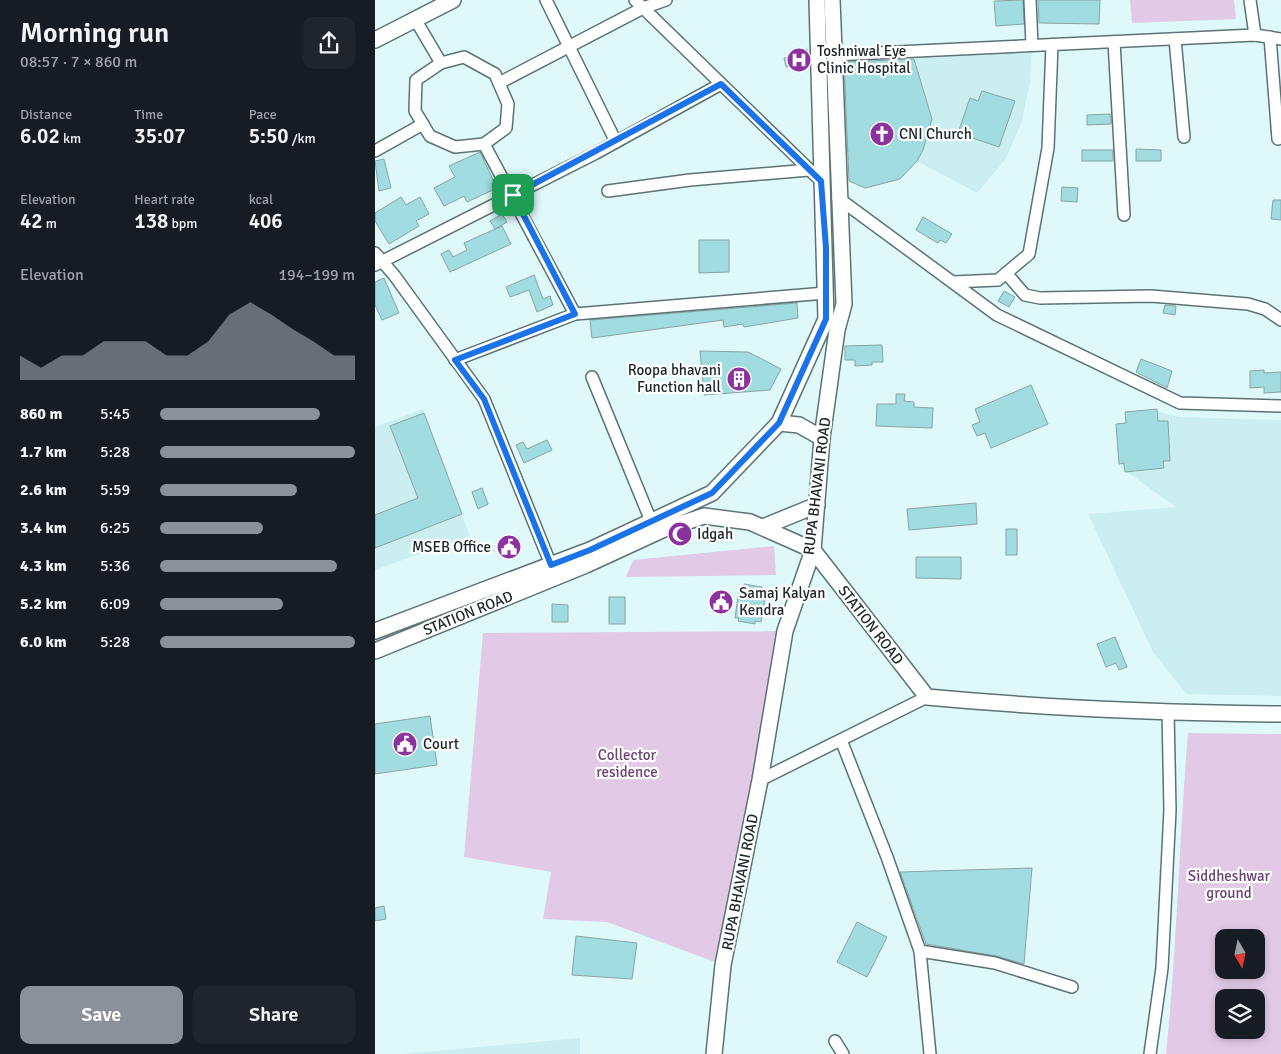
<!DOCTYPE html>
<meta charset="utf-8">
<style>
body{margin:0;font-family:Signika,sans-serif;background:#20242c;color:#f1f3f6;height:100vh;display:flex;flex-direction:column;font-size:19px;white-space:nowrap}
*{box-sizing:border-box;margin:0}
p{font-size:16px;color:#9ea1a6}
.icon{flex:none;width:28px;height:28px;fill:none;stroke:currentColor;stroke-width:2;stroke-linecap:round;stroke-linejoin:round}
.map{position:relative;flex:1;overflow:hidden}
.sheet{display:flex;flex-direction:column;background:#171b24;width:375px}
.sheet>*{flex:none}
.needle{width:32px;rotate:171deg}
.buttons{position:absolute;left:840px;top:929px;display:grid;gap:10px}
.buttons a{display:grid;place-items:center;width:50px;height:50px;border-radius:10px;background:#171b24;box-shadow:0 2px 8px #0003;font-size:25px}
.pin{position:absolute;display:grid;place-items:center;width:42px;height:42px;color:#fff;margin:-21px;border-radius:10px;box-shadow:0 2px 8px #0006}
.round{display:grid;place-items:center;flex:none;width:52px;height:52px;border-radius:10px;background:#20242c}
.headline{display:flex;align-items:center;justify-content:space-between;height:85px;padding:0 20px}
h1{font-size:28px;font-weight:600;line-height:38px}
.metrics{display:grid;grid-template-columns:repeat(3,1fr);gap:8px;height:85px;padding:5px 20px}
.metrics div{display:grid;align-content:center}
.metrics b{font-size:21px;font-weight:600}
.metrics small{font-size:14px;font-weight:400}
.metrics p{font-size:14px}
.chart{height:140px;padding:10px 20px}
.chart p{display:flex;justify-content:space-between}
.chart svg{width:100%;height:90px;margin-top:5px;fill:#8c9099;opacity:.7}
.cta{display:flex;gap:10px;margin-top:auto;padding:10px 20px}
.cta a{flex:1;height:58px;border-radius:10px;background:#8c9099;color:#fff;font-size:20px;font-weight:600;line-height:58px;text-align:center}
.cta a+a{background:#20242c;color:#f1f3f6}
ul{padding:0 20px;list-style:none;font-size:16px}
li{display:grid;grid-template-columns:80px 60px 1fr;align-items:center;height:38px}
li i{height:12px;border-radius:6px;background:#8c9099}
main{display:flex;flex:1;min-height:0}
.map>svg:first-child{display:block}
.built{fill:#cbeff0}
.green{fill:#e2cae6;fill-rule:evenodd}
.building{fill:#a1dde0;stroke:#8aa3a4}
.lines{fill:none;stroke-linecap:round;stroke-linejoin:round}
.street-casing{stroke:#5b7374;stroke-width:14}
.secondary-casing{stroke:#5b7374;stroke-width:18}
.street{stroke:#fff;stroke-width:11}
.secondary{stroke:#fff;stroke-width:15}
.route-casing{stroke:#fff;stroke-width:10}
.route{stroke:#1a73e8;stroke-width:6}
.labels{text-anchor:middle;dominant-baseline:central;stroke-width:4.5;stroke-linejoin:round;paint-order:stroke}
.poi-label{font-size:15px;fill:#1d2627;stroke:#fff;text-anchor:start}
.street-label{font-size:15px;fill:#1d2627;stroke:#fff}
.park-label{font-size:15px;fill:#6b4374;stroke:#fff}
</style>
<main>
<section class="sheet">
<div class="headline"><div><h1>Morning run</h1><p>08:57 · 7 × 860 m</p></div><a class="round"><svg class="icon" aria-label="share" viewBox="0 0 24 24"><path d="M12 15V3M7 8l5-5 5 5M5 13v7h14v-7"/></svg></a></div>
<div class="metrics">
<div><p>Distance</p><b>6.02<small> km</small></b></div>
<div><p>Time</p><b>35:07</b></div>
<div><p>Pace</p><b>5:50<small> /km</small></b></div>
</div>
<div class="metrics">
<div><p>Elevation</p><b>42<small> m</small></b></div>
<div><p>Heart rate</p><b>138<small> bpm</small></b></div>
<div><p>kcal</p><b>406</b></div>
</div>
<div class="chart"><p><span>Elevation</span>194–199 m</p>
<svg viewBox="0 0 160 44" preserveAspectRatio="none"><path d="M0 44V32L10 38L20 32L30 32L40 25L50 25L60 25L70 32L80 32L90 25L100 12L110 6L120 12L130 19L140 25L150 32L160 32V44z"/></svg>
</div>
<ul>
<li><b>860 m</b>5:45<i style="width:82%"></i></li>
<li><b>1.7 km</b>5:28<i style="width:100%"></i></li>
<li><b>2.6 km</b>5:59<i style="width:70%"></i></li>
<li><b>3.4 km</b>6:25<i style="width:53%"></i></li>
<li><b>4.3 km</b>5:36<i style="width:91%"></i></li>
<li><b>5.2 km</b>6:09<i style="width:63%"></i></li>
<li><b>6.0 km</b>5:28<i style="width:100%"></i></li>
</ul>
<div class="cta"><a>Save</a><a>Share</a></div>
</section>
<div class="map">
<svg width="906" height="1054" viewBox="0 0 906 1054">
<rect width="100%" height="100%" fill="#dff9fb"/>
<!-- built -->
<g class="built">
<path d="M657,45L655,83L646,124L630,160L602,193L542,161L557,119L538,51Z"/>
<path d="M48,409L95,536L0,570V427Z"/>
<path d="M772,409L805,417L906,420V696L811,694L778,652L713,514L801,507L745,467Z"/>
<path d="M205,1038V1054H28Z"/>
</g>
<!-- green -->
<g class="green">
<path d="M755,0H859L861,19L757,23Z"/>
<path d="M399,546L401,575L251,577L258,560Z"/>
<path d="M410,631L348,965L232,922L168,919L176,872L89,857L108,633Z"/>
<path d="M813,733L906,734V1054H791C802,947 804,840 813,733ZM849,938H881V970H849ZM849,998H881V1030H849Z"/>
</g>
<!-- building -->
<g class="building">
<path d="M648,0L649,24L621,26L619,1Z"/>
<path d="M663,0H725L724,24L664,23Z"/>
<path d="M432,49L434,63L411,67L409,58L420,56L419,52Z"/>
<path d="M539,59L557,119L548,150L542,161L525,179L490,188L474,181L469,62Z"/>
<path d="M607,91L640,101L624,147L583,133L595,98L603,101Z"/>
<path d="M736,114V124L712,125V115Z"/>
<path d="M761,149L786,150V161H761Z"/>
<rect x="707" y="150" width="31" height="11"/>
<path d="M105,152L122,188L92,202L89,196L69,206L59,188L80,177L74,166Z"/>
<path d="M9,159L16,188L4,191L0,161Z"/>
<path d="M687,187L703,188L702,202L686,201Z"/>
<path d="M26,197L31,205L45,197L54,214L41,221L44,226L14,244L0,221V213Z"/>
<path d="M898,200H906V220L896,219Z"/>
<path d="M127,214L132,222L120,229L115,221Z"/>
<path d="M548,217L577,234L571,243L565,240L563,243L541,230Z"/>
<path d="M127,226L136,244L75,272L66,254L74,250L78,257L92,250L89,243Z"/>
<path d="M324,240H354V272L324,273Z"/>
<path d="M159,275L168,299L175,296L178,305L162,312L154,290L135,297L131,287Z"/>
<path d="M9,278L24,313L7,320L0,305V282Z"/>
<path d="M629,291L640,297L634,307L623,301Z"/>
<path d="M422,303L423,318L369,327L368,324L349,327L348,320L217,338L215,320Z"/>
<path d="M790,305L801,306L800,315L788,313Z"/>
<path d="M507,345L508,362H497V365L480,366V360H470V346Z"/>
<path d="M325,351L373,352L406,369L395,390L329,395Z"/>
<path d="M766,359L797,371L792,388L761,372Z"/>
<path d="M889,370V373L906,372V392L889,393V387L875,388V371Z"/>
<path d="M656,385L673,424L616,448L610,433L602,436L597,425L605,422L600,409Z"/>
<path d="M521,394H530L529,401L539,402V407L558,408L557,428L501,426L502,404H521Z"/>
<path d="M782,409L783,421H793L795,461H788L789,468L750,472L749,463L744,464L741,424L751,423L750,412Z"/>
<path d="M49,413L87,514L0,548V515L43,498L15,426Z"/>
<path d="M172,440L177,450L149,463L141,445L148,442L152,449Z"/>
<path d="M107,488L113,504L103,509L97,492Z"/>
<path d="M601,503L602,524L534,530L532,509Z"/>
<rect x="631" y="529" width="11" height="26"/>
<path d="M541,557H586V579L541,578Z"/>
<path d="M369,584L387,587L386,597L390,599L386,622L380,621V624L363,621L364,618H360L364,590L368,591Z"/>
<rect x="234" y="597" width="16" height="27"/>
<path d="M177,604L193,605V622H177Z"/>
<path d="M740,637L752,667L744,670L741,663L731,667L722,644Z"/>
<path d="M55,716L62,765L0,774V724Z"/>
<path d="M657,868L649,964L621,956L551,944L525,872Z"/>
<path d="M9,906L11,919L0,921V908Z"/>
<path d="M482,922L512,937L492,977L462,962Z"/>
<path d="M201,936L262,943L257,979L197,975Z"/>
</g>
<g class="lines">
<defs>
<g id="street">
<path d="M171,0L241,142"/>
<path d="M260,0L446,181"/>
<path d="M655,0L657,45"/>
<path d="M875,0L880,35"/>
<path d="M40,19L66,63"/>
<path d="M895,37L903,139"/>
<path d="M800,39L809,137"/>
<path d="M739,42L749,215"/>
<path d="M458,55L880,35L906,39"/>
<path d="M124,83L268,8L291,0"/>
<path d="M109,144L80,147L55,136L40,111L41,80L66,63L89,57L120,74L133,104L131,128L109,144L200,314"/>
<path d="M0,151L48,124"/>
<path d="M233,191L315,180L434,170"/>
<path d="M463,198L622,315L805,403L906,406"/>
<path d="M0,253L19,275L109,399L176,565"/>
<path d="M0,265L221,153L346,84"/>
<path d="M631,273L650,295L665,298L776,296L873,304L890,309L906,320"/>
<path d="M578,282L623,280L654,254L673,148L677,45"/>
<path d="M80,360L200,314L451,293"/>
<path d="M217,377L276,521"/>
<path d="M466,740L512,857L545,951L555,1054"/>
<path d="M385,780L552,697"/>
<path d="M545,951L620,963L697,987"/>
<path d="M460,1041L468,1054"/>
<path d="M775,1054L787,968L795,810L793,711"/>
</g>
<g id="secondary">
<path d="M0,40L78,0"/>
<path d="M404,423L424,425L447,438"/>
<path d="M388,527L442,505"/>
<path d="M0,631L215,550L337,493L404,423L451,319L442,0"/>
<path d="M0,651L211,565L287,530L329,516L375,522L438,550L552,697C669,708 788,713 906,714"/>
<path d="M339,1054L348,965L385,780L410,631L438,550L447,438L462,330L469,304L457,0"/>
</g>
</defs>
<!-- street casing -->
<use href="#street" class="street-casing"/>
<!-- secondary casing -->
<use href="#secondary" class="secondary-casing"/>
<!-- street -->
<use href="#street" class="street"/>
<!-- secondary -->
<use href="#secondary" class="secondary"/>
</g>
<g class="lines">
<defs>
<path id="route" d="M346,84L446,181L451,248V319L404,423L337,493L215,550L176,565L109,399L80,360L200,314L138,195Z"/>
</defs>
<!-- route casing -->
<use href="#route" class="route-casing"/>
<!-- route -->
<use href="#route" class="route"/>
</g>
<!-- icons -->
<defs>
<symbol id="hospital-disc" viewBox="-11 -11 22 22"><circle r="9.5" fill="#8c329e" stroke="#fff"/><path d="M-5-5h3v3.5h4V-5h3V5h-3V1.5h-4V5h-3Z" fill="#fff"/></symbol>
<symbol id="church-disc" viewBox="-11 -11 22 22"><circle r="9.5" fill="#8c329e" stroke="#fff"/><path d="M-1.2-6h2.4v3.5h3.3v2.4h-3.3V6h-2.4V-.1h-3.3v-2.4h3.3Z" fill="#fff"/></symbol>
<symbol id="building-disc" viewBox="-11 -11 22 22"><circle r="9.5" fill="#8c329e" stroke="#fff"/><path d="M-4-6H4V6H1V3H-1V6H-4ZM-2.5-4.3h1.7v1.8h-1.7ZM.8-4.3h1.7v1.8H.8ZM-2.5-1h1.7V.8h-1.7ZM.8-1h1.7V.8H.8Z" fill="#fff"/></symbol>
<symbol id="mosque-disc" viewBox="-11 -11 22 22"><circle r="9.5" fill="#8c329e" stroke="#fff"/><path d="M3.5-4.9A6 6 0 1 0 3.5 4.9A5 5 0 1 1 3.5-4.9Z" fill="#fff"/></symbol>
<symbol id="civic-disc" viewBox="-11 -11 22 22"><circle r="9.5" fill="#8c329e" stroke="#fff"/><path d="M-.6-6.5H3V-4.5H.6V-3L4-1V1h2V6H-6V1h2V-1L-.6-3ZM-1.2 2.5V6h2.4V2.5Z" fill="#fff"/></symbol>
</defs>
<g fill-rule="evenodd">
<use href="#hospital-disc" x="410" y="46" width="28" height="28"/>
<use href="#church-disc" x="493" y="120" width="28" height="28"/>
<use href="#building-disc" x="350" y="365" width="28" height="28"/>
<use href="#mosque-disc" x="291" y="520" width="28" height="28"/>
<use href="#civic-disc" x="120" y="533" width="28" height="28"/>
<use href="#civic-disc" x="332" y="588" width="28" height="28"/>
<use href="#civic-disc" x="16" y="730" width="28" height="28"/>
</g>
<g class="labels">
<!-- poi labels -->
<g class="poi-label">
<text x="442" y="51">Toshniwal Eye<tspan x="442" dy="17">Clinic Hospital</tspan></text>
<text x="524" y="134">CNI Church</text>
<text x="346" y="370" text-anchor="end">Roopa bhavani<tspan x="346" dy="17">Function hall</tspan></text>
<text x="322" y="534">Idgah</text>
<text x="116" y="547" text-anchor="end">MSEB Office</text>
<text x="364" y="593">Samaj Kalyan<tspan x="364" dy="17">Kendra</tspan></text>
<text x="48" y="744">Court</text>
</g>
<!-- street labels -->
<g class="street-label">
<text transform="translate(442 486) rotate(-83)">RUPA BHAVANI ROAD</text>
<text transform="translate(93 613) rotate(-22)">STATION ROAD</text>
<text transform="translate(496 625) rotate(52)">STATION ROAD</text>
<text transform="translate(365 882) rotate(-79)">RUPA BHAVANI ROAD</text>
</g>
<!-- park labels -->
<g class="park-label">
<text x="252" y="755">Collector<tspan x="252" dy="17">residence</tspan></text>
<text x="854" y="876">Siddheshwar<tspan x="854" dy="17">ground</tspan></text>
</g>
</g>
</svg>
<div class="buttons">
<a><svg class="needle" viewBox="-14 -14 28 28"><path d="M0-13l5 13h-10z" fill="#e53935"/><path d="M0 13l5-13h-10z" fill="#9ea1a6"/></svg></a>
<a><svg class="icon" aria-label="layers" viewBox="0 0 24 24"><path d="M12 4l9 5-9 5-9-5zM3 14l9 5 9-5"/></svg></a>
</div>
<div class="pin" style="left:138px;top:195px;background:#1e9e55"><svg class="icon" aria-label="arrive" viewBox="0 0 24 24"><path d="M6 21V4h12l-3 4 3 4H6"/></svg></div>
</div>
</main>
